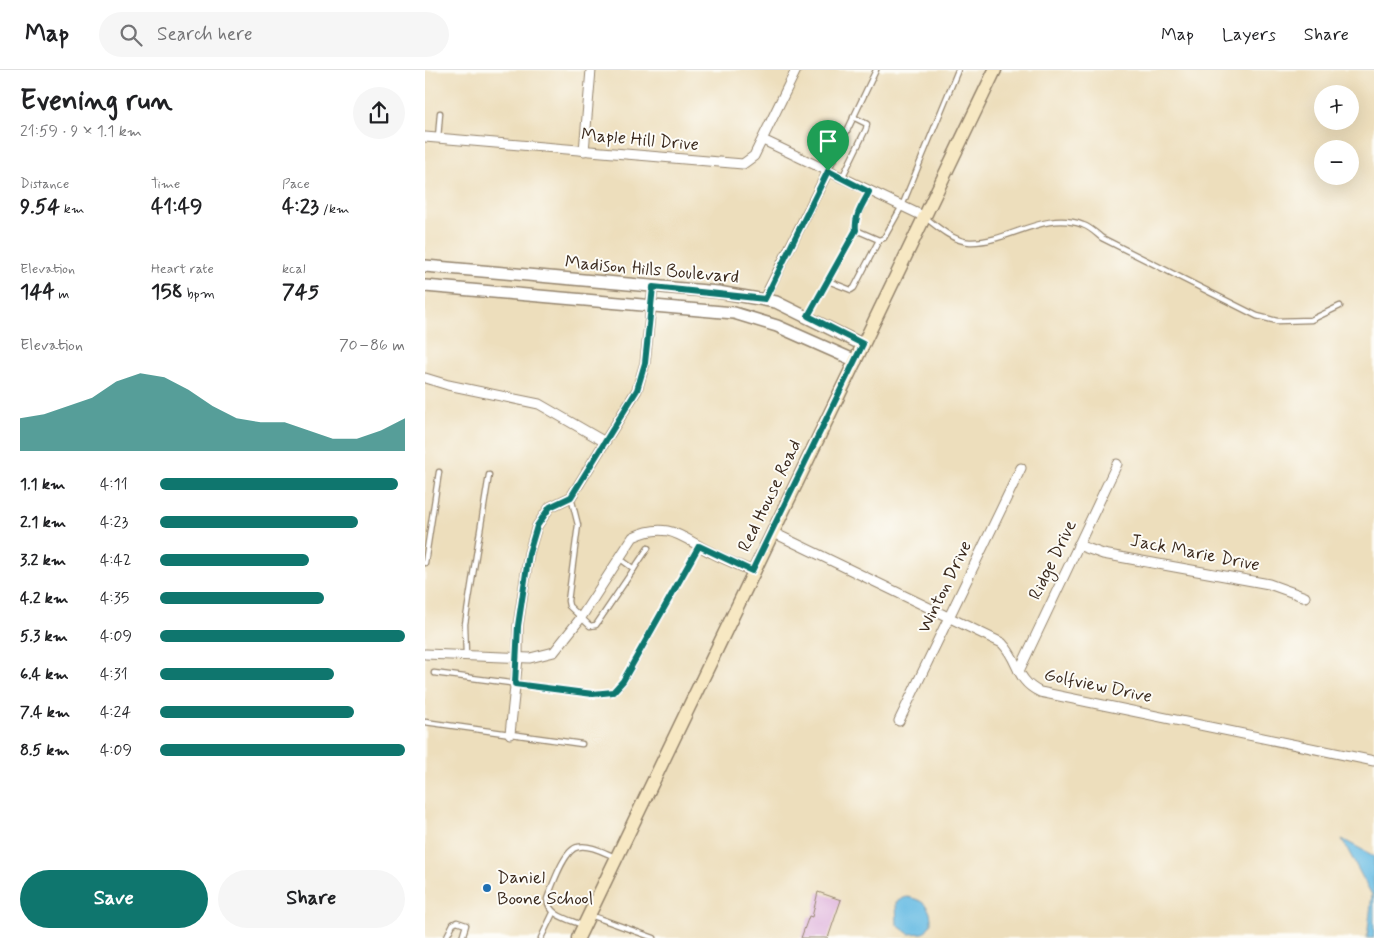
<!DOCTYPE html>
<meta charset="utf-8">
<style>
body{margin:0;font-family:Mynerve,sans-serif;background:#f6f6f6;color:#202124;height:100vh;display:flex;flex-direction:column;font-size:19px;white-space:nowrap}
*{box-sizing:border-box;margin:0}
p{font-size:16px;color:#757577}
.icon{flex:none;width:28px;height:28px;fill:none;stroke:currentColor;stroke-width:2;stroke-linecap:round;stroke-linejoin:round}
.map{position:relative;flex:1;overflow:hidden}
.sheet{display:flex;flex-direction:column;background:#fff;width:425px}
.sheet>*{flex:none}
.buttons{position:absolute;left:889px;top:15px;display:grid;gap:10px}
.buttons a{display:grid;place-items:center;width:45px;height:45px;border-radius:50%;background:#fff;box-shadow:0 5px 20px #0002;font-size:25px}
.pin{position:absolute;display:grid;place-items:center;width:42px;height:42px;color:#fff;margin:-51px -21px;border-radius:50% 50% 50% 0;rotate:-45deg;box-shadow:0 0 5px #0007}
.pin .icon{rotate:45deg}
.round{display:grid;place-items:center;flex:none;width:52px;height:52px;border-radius:26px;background:#f6f6f6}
.overview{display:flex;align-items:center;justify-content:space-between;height:85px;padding:0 20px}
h1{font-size:28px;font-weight:700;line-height:38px}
.metrics{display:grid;grid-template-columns:repeat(3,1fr);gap:8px;height:85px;padding:5px 20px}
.metrics div{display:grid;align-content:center}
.metrics b{font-size:21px;font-weight:700}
.metrics small{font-size:14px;font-weight:400}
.metrics p{font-size:14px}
.chart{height:140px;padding:10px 20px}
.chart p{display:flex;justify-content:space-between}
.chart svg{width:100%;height:90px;margin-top:5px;fill:#0f766e;opacity:.7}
.button{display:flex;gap:10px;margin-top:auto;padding:10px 20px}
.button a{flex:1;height:58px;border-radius:30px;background:#0f766e;color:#fff;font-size:20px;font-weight:700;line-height:58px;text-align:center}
.button a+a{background:#f6f6f6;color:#202124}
ul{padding:0 20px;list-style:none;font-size:16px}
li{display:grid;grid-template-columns:80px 60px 1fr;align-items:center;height:38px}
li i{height:12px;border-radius:6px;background:#0f766e}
header{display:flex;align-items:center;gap:30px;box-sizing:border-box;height:70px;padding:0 25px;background:#fff;border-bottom:1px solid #e0e0e0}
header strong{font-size:24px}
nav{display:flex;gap:28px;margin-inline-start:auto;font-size:18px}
.search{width:350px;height:45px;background:#f6f6f6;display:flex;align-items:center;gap:12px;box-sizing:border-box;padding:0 18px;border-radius:28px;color:#757577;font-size:19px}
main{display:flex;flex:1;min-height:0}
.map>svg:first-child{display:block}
.water{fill:#66bbe3;stroke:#507280}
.building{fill:#dbaad9}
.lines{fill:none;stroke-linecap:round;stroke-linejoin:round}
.service-casing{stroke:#94846d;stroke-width:7}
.minor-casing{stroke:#94846d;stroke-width:11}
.tertiary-casing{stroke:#94846d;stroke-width:14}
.secondary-casing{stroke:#94846d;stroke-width:15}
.service{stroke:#fff;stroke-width:4.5}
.minor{stroke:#fff;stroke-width:9}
.tertiary{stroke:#fff;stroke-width:11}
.secondary{stroke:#f7e8c3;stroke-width:12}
.route-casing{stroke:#fff;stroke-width:10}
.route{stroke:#0f766e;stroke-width:6}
.poi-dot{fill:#1f6fb2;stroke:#fdfcf7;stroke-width:2}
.labels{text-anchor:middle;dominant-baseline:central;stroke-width:4;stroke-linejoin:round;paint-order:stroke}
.street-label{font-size:18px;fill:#3b2a1e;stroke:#fdfcf7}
.poi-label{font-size:18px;fill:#3b2a1e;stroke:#fdfcf7;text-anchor:start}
</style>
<header>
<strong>Map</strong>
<div class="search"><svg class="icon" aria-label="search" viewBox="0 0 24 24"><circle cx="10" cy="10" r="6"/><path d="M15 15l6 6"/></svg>Search here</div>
<nav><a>Map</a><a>Layers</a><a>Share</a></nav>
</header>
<main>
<section class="sheet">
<div class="overview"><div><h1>Evening run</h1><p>21:59 · 9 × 1.1 km</p></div><a class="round"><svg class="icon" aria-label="share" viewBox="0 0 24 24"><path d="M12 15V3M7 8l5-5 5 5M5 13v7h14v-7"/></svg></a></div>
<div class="metrics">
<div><p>Distance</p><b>9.54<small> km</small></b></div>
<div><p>Time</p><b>41:49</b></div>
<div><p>Pace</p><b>4:23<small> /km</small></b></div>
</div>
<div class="metrics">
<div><p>Elevation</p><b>144<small> m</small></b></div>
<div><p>Heart rate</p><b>158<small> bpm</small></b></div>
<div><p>kcal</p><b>745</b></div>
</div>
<div class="chart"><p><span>Elevation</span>70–86 m</p>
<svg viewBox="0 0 160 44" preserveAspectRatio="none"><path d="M0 44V28L10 26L20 22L30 18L40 10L50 6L60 8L70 14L80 22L90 28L100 30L110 30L120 34L130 38L140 38L150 34L160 28V44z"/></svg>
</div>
<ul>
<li><b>1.1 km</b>4:11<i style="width:97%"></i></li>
<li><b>2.1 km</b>4:23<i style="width:81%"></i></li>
<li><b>3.2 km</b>4:42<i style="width:61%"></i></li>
<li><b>4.2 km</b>4:35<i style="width:67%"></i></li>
<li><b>5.3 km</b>4:09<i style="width:100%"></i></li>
<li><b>6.4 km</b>4:31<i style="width:71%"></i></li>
<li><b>7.4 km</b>4:24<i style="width:79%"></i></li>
<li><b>8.5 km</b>4:09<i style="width:100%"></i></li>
</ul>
<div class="button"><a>Save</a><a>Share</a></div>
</section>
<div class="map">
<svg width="949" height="868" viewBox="0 0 949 868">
<rect width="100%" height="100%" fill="#fdfcf7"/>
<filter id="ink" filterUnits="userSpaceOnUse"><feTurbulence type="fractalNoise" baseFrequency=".02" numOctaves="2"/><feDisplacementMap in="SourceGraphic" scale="10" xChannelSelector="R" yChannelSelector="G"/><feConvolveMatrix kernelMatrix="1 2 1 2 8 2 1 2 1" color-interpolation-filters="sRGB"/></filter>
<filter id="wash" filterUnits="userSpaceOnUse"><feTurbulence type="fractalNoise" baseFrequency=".0096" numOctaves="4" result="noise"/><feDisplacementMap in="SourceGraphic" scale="20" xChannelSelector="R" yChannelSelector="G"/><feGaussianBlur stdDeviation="1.12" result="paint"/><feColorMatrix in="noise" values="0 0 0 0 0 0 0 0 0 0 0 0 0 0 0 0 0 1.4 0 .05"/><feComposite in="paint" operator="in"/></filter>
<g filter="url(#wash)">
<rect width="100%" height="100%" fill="#eddebc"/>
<!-- water -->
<g class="water">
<path d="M917,769L949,786V868H942L947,825Z"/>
<path d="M481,827C497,829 507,836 506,854L499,863L484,864L472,855L471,832Z"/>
</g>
<g id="blocks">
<!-- building -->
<path class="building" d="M393,822L416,830L403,868H376L384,846L387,847Z"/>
</g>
</g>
<g filter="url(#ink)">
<use href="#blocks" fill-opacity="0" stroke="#94846d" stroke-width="1"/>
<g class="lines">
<defs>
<g id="service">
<path d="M13,68L15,43"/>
<path d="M403,101L451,0"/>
<path d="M417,108L441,59L442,54L428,47"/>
<path d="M501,148C512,157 530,172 545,172C584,173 618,140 658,155C665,157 672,164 677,168L832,246L852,251L886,250L915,236"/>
<path d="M431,160L454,170"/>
<path d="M403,211L426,220L429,218L454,170L459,168L477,136L533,0"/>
<path d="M383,246L431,160C429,146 438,134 444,122"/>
<path d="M146,427L153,455L143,531L144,536L165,556L171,555L223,478"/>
<path d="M194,488L209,499"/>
<path d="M0,493L14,402"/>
<path d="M41,586L40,554L64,405"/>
<path d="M9,603L168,624L188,622L199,611L274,476"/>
<path d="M0,652L157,674"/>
<path d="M165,845L229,868"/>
<path d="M157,855C143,849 124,846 122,829C127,817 139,779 153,777C164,774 180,783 190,787"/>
<path d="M21,868L28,854L32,852L41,855L37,868"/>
<path d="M116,868L128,843"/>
</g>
<g id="minor">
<path d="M0,67L318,94L329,86L371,0"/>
<path d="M338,70L500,147"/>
<path d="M159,81L166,0"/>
<path d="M339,229L403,101"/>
<path d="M0,308L23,315L114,334L180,372"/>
<path d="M347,462L577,573C595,592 590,610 615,622L949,691"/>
<path d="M653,475L678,484L844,514L880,527"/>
<path d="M0,584L105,588L129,582L155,549L208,467C244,450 257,468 287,483C300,490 314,495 327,501"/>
<path d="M594,601L692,394"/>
<path d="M474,651L596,398"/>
<path d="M85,664L93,588V556L104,483L112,456L125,437L146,427L212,320L220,293L228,217"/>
</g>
<g id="tertiary">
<path d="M0,196L293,222L351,232L438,275"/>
<path d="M0,216L309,243L352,256L431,291"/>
</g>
<path id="secondary" d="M153,868C290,577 431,289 570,0"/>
</defs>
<!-- service casing -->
<use href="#service" class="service-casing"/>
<!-- minor casing -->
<use href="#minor" class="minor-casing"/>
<!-- tertiary casing -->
<use href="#tertiary" class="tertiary-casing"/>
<!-- secondary casing -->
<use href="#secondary" class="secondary-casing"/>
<!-- service -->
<use href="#service" class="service"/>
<!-- minor -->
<use href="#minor" class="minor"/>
<!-- tertiary -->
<use href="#tertiary" class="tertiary"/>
<!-- secondary -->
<use href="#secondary" class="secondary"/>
</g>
</g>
<g class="lines" filter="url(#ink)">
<defs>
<path id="route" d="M403,101L444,122C438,134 429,146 431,160L383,246L438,274L327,501L274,476L198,611L188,622L168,624L90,614L93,556L104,483L112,456L125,437L146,427L212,320L220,293L228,217L340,229Z"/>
</defs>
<!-- route casing -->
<use href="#route" class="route-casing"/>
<!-- route -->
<use href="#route" class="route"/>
</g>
<!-- markers -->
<circle class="poi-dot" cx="62" cy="818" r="5"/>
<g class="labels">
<!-- street labels -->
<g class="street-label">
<text transform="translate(215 70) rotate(5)">Maple Hill Drive</text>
<text transform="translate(227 200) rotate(5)">Madison Hills Boulevard</text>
<text transform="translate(345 426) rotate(-64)">Red House Road</text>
<text transform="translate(770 483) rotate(11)">Jack Marie Drive</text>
<text transform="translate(628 490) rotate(-64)">Ridge Drive</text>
<text transform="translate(520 517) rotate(-64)">Winton Drive</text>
<text transform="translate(673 616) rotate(12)">Golfview Drive</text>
</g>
<!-- poi labels -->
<g class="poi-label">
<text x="72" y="808">Daniel<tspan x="72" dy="21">Boone School</tspan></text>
</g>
</g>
</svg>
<div class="buttons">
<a>+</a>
<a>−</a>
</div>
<div class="pin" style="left:403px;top:101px;background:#1e9e55"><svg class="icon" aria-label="arrive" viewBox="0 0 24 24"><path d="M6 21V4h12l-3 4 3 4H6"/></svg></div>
</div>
</main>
